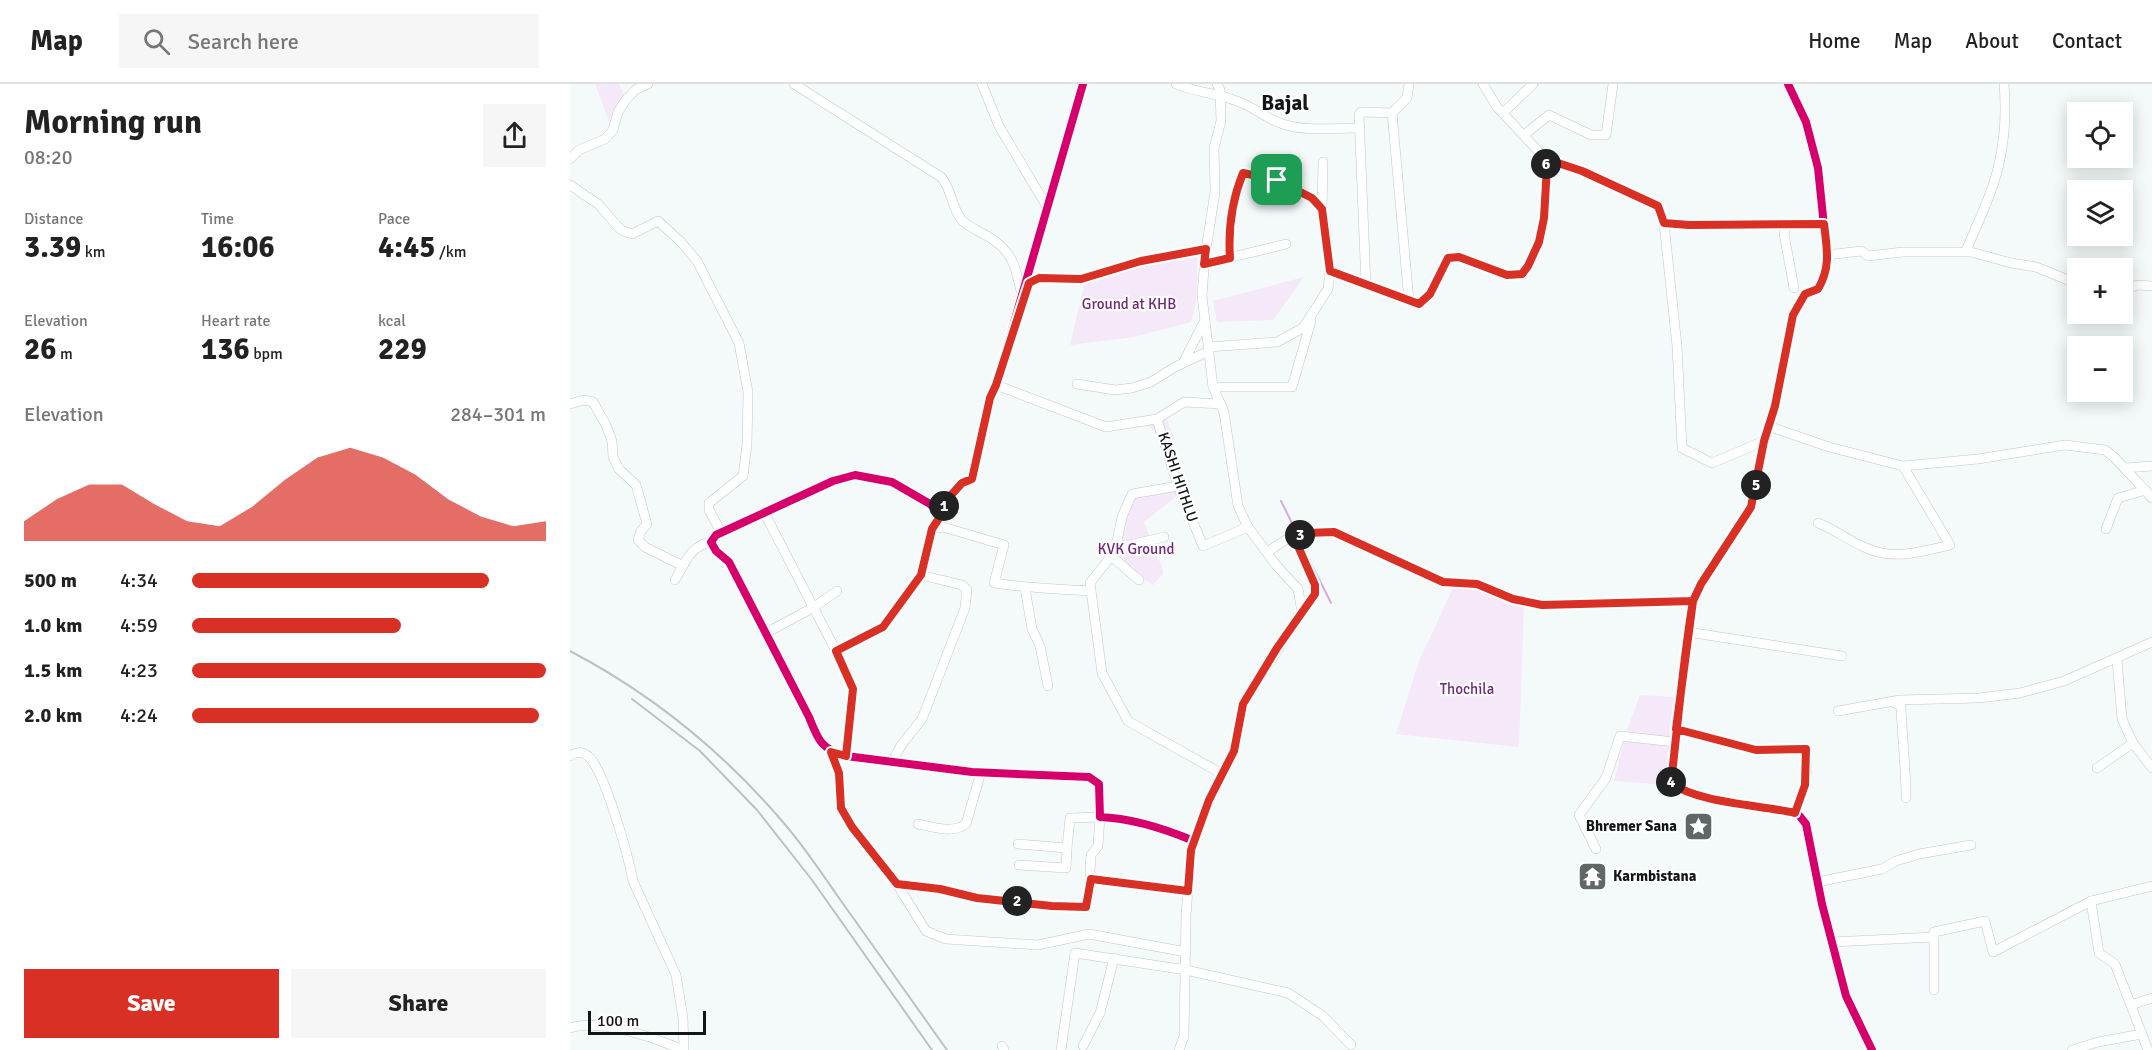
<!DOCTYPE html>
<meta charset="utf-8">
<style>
body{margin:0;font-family:Signika,sans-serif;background:#f6f6f6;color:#222;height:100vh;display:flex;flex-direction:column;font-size:22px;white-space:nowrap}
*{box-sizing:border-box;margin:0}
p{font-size:20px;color:#767676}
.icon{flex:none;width:33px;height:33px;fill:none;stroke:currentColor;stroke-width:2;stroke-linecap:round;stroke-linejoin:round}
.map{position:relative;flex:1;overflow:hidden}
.drawer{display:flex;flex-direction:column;background:#fff;width:570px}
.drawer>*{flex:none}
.buttons{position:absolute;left:1497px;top:18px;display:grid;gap:12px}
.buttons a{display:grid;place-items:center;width:66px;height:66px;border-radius:0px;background:#fff;box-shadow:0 3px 15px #0003;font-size:30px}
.scale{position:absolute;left:18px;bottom:15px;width:118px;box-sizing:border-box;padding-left:6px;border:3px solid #121616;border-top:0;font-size:16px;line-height:21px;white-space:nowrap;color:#121616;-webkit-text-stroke:4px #fff;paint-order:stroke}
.pin{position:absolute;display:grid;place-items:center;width:51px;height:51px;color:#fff;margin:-26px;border-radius:12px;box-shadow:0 3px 9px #0006}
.km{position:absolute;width:30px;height:30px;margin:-15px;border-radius:50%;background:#222;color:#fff;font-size:16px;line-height:30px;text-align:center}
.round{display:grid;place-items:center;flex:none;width:63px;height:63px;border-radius:0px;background:#f6f6f6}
.headline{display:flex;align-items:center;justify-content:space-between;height:102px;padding:0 24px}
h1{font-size:33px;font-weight:800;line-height:45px}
.stats{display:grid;grid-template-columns:repeat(3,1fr);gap:9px;height:102px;padding:6px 24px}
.stats div{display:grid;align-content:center}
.stats b{font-size:30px;font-weight:800}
.stats small{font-size:16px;font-weight:400}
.stats p{font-size:16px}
.chart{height:168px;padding:12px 24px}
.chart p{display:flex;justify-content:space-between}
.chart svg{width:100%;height:108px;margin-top:6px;fill:#d93025;opacity:.7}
.action{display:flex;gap:12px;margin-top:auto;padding:12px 24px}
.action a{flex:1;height:69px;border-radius:0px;background:#d93025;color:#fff;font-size:24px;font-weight:800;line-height:69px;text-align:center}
.action a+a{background:#f6f6f6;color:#222}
ul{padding:0 24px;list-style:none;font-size:20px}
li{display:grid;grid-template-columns:96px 72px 1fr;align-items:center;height:45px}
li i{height:15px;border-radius:8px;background:#d93025}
header{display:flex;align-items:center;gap:36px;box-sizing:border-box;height:84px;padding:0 30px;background:#fff;border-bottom:2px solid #e0e0e0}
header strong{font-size:28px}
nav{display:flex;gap:33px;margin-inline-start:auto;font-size:21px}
.search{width:420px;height:54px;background:#f6f6f6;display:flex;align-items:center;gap:15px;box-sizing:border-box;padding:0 21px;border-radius:0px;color:#767676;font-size:22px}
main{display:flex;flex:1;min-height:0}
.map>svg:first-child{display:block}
.green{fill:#f5e8f9}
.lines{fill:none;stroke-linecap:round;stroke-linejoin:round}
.stream{stroke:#d5addc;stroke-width:2}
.minor-casing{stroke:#c2c7c7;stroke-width:10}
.minor{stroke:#fdfefe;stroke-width:9}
.rail{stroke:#bfc0c0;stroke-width:2}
.cycleway-casing{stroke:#fff;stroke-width:11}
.cycleway{stroke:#d6006c;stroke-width:8}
.route-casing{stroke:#fff;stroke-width:12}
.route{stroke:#d93025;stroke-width:8}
.labels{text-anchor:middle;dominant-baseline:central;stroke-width:4.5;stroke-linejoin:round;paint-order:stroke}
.park-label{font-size:15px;fill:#702879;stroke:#fff}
.street-label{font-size:15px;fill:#121616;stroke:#fff}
.poi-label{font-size:15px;font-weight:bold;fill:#121616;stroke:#fff;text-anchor:end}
.district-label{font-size:21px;font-weight:bold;fill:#121616;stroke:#fff}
</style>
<header>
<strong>Map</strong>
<div class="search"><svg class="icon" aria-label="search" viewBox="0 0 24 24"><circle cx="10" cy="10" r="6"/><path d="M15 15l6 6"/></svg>Search here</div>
<nav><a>Home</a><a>Map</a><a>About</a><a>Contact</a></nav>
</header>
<main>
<section class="drawer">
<div class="headline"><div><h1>Morning run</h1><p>08:20</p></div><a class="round"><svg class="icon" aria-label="share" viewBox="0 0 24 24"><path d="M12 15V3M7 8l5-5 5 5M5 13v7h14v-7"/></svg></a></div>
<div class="stats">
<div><p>Distance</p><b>3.39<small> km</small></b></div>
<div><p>Time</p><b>16:06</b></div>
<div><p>Pace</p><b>4:45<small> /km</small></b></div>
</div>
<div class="stats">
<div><p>Elevation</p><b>26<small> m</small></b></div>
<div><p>Heart rate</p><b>136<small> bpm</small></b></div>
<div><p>kcal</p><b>229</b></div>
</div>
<div class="chart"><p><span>Elevation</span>284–301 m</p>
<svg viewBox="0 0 160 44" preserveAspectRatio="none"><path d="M0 44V36L10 27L20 21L30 21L40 29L50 36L60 38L70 30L80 19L90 10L100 6L110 10L120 17L130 27L140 34L150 38L160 36V44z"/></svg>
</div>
<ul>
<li><b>500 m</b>4:34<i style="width:84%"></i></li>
<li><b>1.0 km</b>4:59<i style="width:59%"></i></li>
<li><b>1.5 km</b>4:23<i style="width:100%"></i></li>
<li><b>2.0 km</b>4:24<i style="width:98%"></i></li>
</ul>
<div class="action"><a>Save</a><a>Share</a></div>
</section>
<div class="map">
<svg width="1582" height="966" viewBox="0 0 1582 966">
<rect width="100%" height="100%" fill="#f4fafa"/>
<!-- green -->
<g class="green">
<path d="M25,0H49L55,12L39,37Z"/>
<path d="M628,169L626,217L621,238L565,253L500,261L515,197Z"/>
<path d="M734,193L703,236L647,238L643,217Z"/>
<path d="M596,333L605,356L590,354L577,340Z"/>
<path d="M607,403L609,410L574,438L593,486V490L583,501C570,492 551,483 549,466L561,415Z"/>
<path d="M899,503L954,521L949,663L826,650L849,577L883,504Z"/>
<path d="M1070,611L1104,613L1097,701L1044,697L1056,649Z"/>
</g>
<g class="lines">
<!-- stream -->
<g class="stream">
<path d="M711,417L727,449"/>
<path d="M730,457L761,519"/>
</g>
<defs>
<g id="minor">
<path d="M224,0L371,93C382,105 381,122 391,135C399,144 409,147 419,153C445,169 445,184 452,211"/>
<path d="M412,0L429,42L477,123"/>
<path d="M513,0L426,301L420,314L402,395C386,402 375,415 371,431L360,420L322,398L285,391L263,397L146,451L141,458L146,467L159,478L239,633C248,656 251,665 276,672L402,688L519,693L529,700L530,733C562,734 595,745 624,757"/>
<path d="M606,0C625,8 645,9 664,16C681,21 694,33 710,39C733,48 764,44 788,44"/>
<path d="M1218,0L1236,38L1248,84L1257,171V187L1248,205L1235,210L1223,231L1205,322L1194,357L1181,423L1131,500L1123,517L1116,559L1101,699C1130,720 1193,721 1228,730L1236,740L1252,820L1276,912L1302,966"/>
<path d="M822,29L839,217"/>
<path d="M933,29L963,0"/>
<path d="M954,51L979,31L1021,51H1036L1043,0"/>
<path d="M973,74L1012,87L1088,122L1094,139L1118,141L1254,140"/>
<path d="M0,75L9,66L35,55L43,46L48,28L55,17L65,6L78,0"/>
<path d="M0,101L28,120L51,146L62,150L88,137L110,157L127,177L169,259L178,308L177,361L173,392L139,419V426L151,448"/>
<path d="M752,125L753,78"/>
<path d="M1094,139L1107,262L1112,364L1142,379L1194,357"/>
<path d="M1217,140L1214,150L1224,204"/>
<path d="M1396,167C1408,137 1424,107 1430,75C1435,51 1436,24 1434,0"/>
<path d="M1257,171L1291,167L1298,172L1333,168H1401L1441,179L1466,183L1508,200"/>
<path d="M660,174C658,144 662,116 673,89C693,93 745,105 752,126C757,139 758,172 760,187"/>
<path d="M634,180L716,160"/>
<path d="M796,201L789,31L791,28L822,29L837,14L839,0"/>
<path d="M456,206L459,199L469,194L511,195L571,177L636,165"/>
<path d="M1552,206L1568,201L1582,202"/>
<path d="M639,263L707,258L733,244L758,205L760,187L849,221L860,210L878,174L889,173L937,191L952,190L958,182L969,158L974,134L977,82L970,69L927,23L913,0"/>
<path d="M613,279L635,236"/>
<path d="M507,300L545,306L562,304L581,298L605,283L639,267"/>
<path d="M426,301L536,343L587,335L608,402L633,462L678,443"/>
<path d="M643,303H722L741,237"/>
<path d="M0,320L14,316L23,318L36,341L42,357L43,373L49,385L66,401L77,440L71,447L68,456L75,463L113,482"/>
<path d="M587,335L614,318L651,320"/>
<path d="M1198,342L1259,363L1333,382L1408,375L1495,361L1535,366L1545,374L1582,414"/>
<path d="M1555,384L1582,382"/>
<path d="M608,402L562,410L552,433L545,467L520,499L532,589L558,637L652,690"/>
<path d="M194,428L266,567"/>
<path d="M371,431L362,445L373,443L434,461L424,499C456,504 488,505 521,507"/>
<path d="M1248,439C1264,445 1278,456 1294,463C1322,477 1351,468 1380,461L1333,382"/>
<path d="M1536,445L1548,414L1576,406"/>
<path d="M724,453L746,505L743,513L732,528"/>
<path d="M545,467L551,463L594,453"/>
<path d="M697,468L717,455L736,449L764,448L873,498L907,500L943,515L972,521L1123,517"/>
<path d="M541,472L569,496"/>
<path d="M105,496C115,479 121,461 141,458"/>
<path d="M455,504L462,545L470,562L478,602"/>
<path d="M1118,548L1272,572"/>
<path d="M196,549L244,523L267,507"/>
<path d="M1547,575L1552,635L1563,659L1582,684"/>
<path d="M1322,618L1331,622C1332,653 1336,683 1336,714"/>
<path d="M1268,627L1330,616L1409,614L1450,609L1494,597L1582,558"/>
<path d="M1106,645L1186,666L1236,665C1240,688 1233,708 1225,729"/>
<path d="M261,668L269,689L271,724L282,743L330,805L356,847L376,855L468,861L519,850L616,868"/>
<path d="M0,672C7,667 14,667 20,674C36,692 58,771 63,797L106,891L113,934L114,966"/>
<path d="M276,672L283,605L266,567L313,543L351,491L362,445"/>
<path d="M322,678L332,660L352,635L395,524L397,506L392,501L351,491"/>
<path d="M1527,684L1563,659"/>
<path d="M348,740C363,743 382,750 396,740L411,688"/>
<path d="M448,760L497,764L500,734L530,733L528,762L521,771L520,787L521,795"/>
<path d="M1026,765L1009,731L1036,694L1050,652L1105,658"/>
<path d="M449,781L496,784L497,764"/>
<path d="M1247,798L1312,785L1326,777L1349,770L1401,761"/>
<path d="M327,800L370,805L407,814L482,822L516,823L521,795L618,807"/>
<path d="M1521,817L1529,869L1545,880L1578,966"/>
<path d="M1262,858L1364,853"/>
<path d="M1364,906V848L1415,837L1423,868L1521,817L1582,802"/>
<path d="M1561,921L1582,914"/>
<path d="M0,944C29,934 86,954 113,966"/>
<path d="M432,962L434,966"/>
<path d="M513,962L530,929L544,874"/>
<path d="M491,966L505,869L616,886L718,909L753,932L781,961"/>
<path d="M609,966L614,952L616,831L621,766L639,716L664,667L673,620L732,528L728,505L706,481L678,443L668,422L654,328L643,303L632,212L635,172L645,108L644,64L651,37L650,6L647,0"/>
<path d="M1502,966L1528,958L1572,950"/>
</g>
</defs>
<!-- minor casing -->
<use href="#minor" class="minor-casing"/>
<!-- minor -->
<use href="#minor" class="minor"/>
<!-- rail -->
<g class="rail">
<path d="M0,567C80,609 153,668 212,737C235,763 254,793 274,821C308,869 343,918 377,966"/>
<path d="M62,615L130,667L187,726L242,796L362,966"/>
</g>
<defs>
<g id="cycleway">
<path d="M513,0L426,301L420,314L402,395C386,402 375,415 371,431L360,420L322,398L285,391L263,397L146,451L141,458L146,467L159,478L239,633C248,656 251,665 276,672L402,688L519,693L529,700L530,733C562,734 595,745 624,757"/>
<path d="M1218,0L1236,38L1248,84L1257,171V187L1248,205L1235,210L1223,231L1205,322L1194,357L1181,423L1131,500L1123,517L1116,559L1101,699C1130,720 1193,721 1228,730L1236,740L1252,820L1276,912L1302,966"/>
</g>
</defs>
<!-- cycleway casing -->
<use href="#cycleway" class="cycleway-casing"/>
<!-- cycleway -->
<use href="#cycleway" class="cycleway"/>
</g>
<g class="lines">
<defs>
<path id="route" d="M707,96L673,89C662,116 658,144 660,174L634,180L636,165L571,177L511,195L469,194L459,199L426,301L420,314L402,395L392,399L374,419L371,431L362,445L351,491L313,543L266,567L283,605L276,672L261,668L269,689L271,724L282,743L327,800L370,805L407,814L482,822L516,823L521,795L618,807L621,766L639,716L664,667L673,620L707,564L745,510V501L724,453L736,449L764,448L873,498L907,500L943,515L972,521L1123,517C1113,577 1108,638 1101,699C1128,719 1191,721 1225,729L1235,701L1236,665L1186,666L1106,645L1123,517L1131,500L1181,423L1194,357L1205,322L1223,231L1235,210L1248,205C1261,183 1257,165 1254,140L1119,141L1094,139L1088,122L1012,87L973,74L977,82L974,134L969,158L958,182L952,190L937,191L889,173L878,174L860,210L849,220L760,187L752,125L742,114L707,96"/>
</defs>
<!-- route casing -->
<use href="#route" class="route-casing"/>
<!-- route -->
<use href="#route" class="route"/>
</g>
<!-- icons -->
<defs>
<symbol id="sight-square" viewBox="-11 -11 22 22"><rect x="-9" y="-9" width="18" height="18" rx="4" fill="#616666" stroke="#fff"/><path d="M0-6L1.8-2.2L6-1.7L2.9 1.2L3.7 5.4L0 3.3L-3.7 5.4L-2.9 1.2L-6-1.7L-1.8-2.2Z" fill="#fff"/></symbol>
<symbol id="temple-square" viewBox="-11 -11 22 22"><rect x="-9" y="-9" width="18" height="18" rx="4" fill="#616666" stroke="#fff"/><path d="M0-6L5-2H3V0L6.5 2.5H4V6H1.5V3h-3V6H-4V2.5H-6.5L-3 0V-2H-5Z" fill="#fff"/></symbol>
</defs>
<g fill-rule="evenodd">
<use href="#sight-square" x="1112" y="726" width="33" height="33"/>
<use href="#temple-square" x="1006" y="776" width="33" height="33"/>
</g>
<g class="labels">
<!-- park labels -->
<g class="park-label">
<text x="559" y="220">Ground at KHB</text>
<text x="566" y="465">KVK Ground</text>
<text x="897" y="605">Thochila</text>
</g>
<!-- street labels -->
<g class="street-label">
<text transform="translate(608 393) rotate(71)">KASHI HITHLU</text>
</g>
<!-- poi labels -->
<g class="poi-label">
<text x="1107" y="742">Bhremer Sana</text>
<text x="1043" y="792" text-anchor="start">Karmbistana</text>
</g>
<!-- district labels -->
<g class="district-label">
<text x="715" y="19">Bajal</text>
</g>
</g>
</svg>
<div class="buttons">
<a><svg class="icon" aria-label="locate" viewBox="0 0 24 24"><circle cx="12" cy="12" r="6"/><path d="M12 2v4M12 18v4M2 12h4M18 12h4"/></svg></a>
<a><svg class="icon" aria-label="layers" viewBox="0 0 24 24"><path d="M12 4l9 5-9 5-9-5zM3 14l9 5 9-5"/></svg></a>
<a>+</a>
<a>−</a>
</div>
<div class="scale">100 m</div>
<div class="pin" style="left:707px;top:96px;background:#1e9e55"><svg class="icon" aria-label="arrive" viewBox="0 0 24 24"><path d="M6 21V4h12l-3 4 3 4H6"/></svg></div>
<b class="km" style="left:374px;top:422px">1</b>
<b class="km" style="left:447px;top:817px">2</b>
<b class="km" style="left:730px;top:451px">3</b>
<b class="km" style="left:1101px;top:698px">4</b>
<b class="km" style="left:1186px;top:401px">5</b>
<b class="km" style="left:976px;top:80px">6</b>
</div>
</main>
